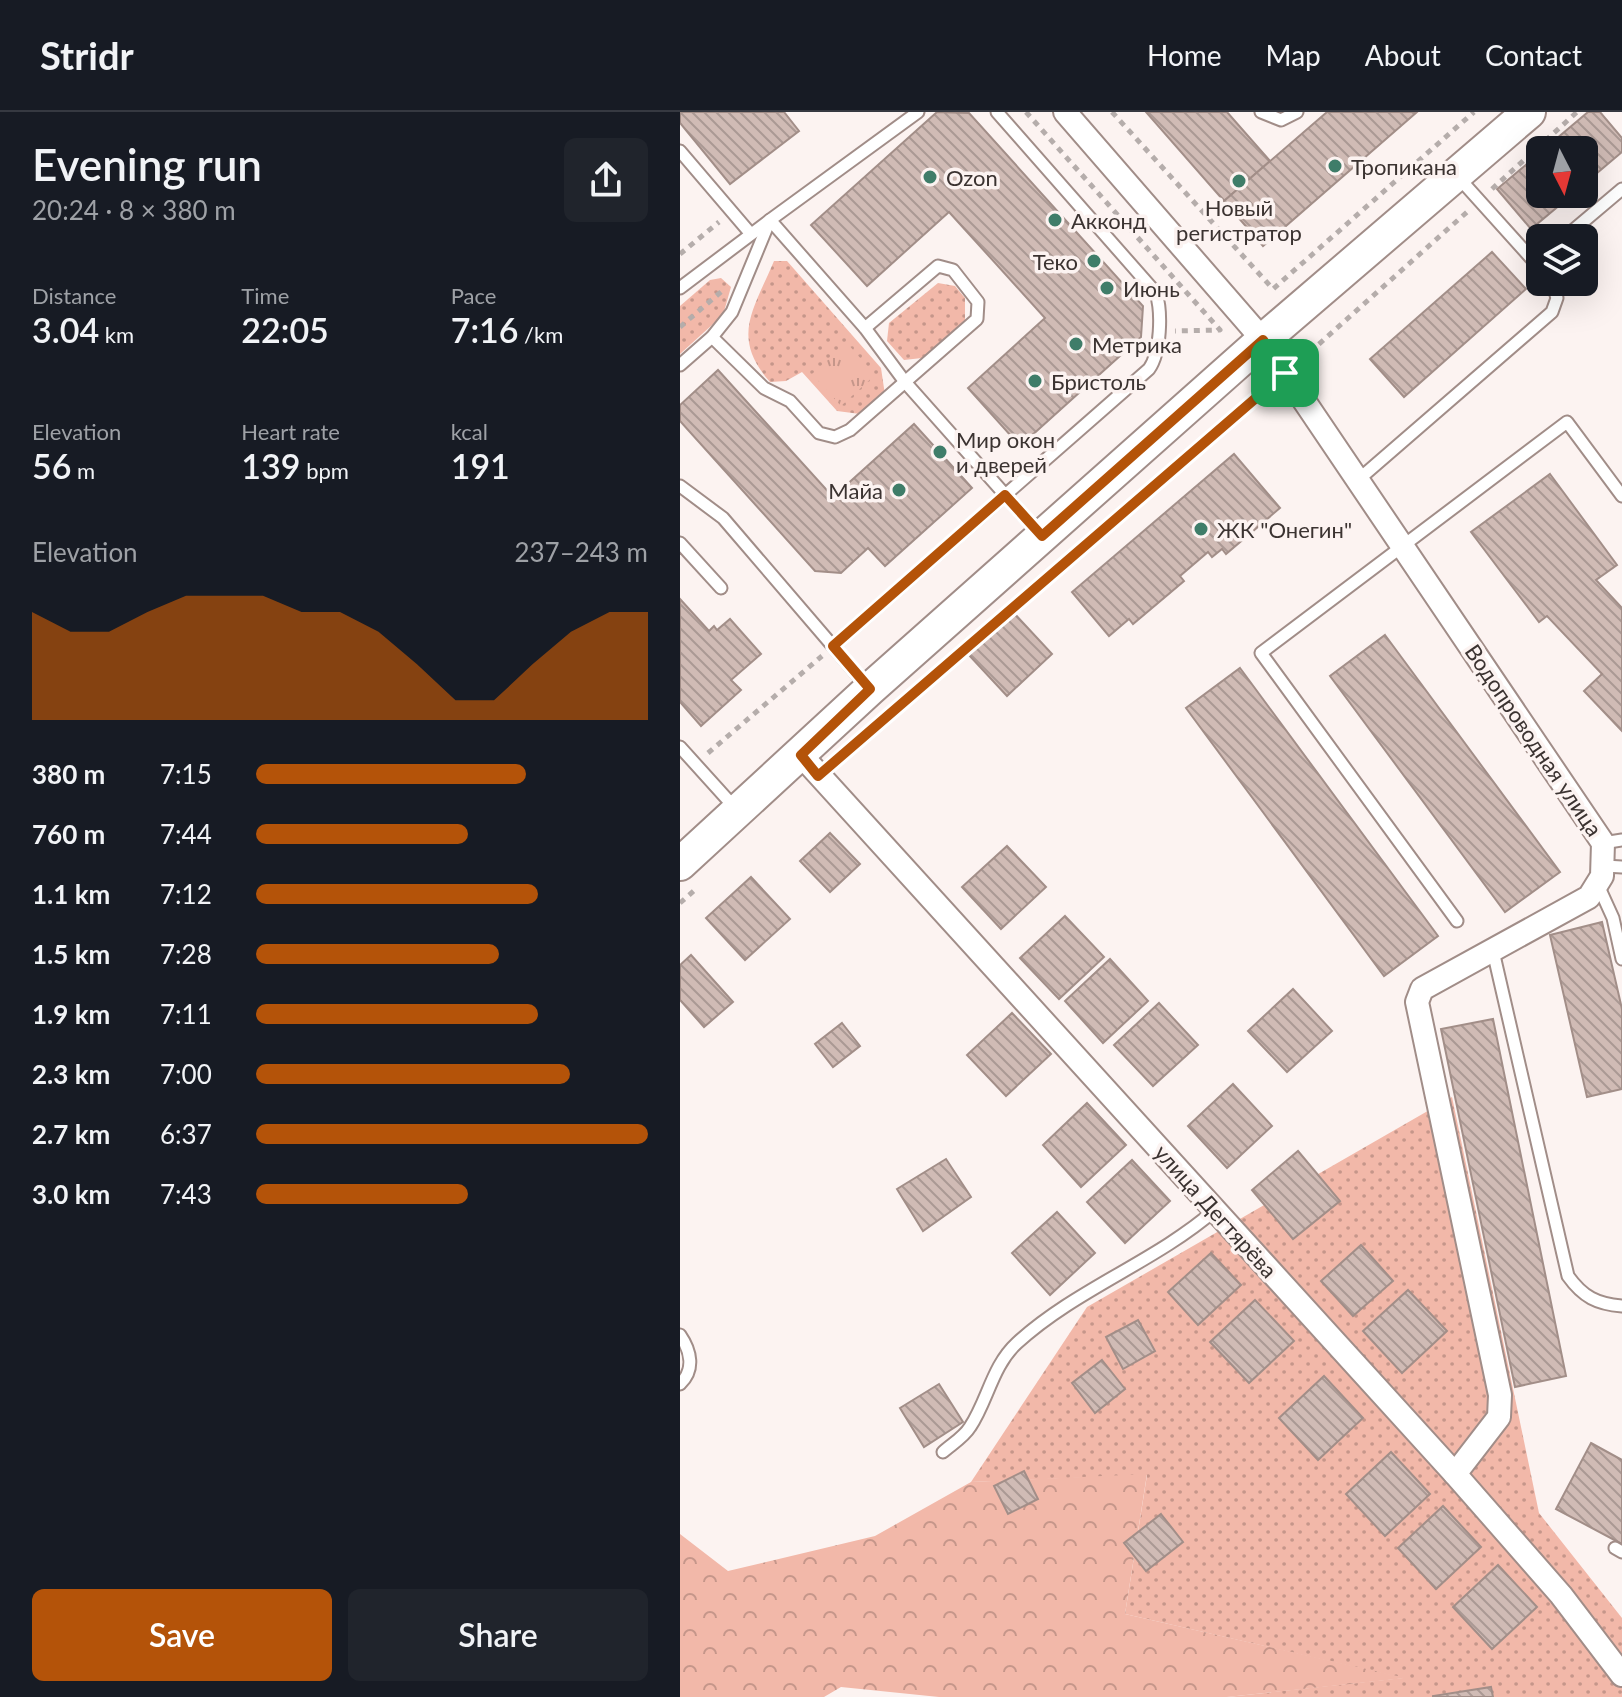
<!DOCTYPE html>
<meta charset="utf-8">
<style>
body{margin:0;font-family:Lato,sans-serif;background:#20242c;color:#f1f3f6;height:100vh;display:flex;flex-direction:column;font-size:30px;white-space:nowrap}
*{box-sizing:border-box;margin:0}
p{font-size:26px;color:#9ea1a6}
.icon{flex:none;width:44px;height:44px;fill:none;stroke:currentColor;stroke-width:2;stroke-linecap:round;stroke-linejoin:round}
.map{position:relative;flex:1;overflow:hidden}
.side{display:flex;flex-direction:column;background:#171b24;width:680px}
.side>*{flex:none}
.needle{width:52px;rotate:174deg}
.buttons{position:absolute;left:846px;top:24px;display:grid;gap:16px}
.buttons a{display:grid;place-items:center;width:72px;height:72px;border-radius:12px;background:#171b24;box-shadow:0 8px 32px #0002;font-size:40px}
.pin{position:absolute;display:grid;place-items:center;width:68px;height:68px;color:#fff;margin:-34px;border-radius:16px;box-shadow:0 4px 12px #0006}
.round{display:grid;place-items:center;flex:none;width:84px;height:84px;border-radius:12px;background:#20242c}
.summary{display:flex;align-items:center;justify-content:space-between;height:136px;padding:0 32px}
h1{font-size:44px;font-weight:600;line-height:60px}
.metrics{display:grid;grid-template-columns:repeat(3,1fr);gap:12px;height:136px;padding:8px 32px}
.metrics div{display:grid;align-content:center}
.metrics b{font-size:34px;font-weight:600}
.metrics small{font-size:22px;font-weight:400}
.metrics p{font-size:22px}
.chart{height:224px;padding:16px 32px}
.chart p{display:flex;justify-content:space-between}
.chart svg{width:100%;height:144px;margin-top:8px;fill:#b45309;opacity:.7}
.action{display:flex;gap:16px;margin-top:auto;padding:16px 32px}
.action a{flex:1;height:92px;border-radius:12px;background:#b45309;color:#fff;font-size:32px;font-weight:600;line-height:92px;text-align:center}
.action a+a{background:#20242c;color:#f1f3f6}
ul{padding:0 32px;list-style:none;font-size:26px}
li{display:grid;grid-template-columns:128px 96px 1fr;align-items:center;height:60px}
li i{height:20px;border-radius:10px;background:#b45309}
header{display:flex;align-items:center;gap:48px;box-sizing:border-box;height:112px;padding:0 40px;background:#171b24;border-bottom:2px solid #363941}
header strong{font-size:38px}
nav{display:flex;gap:44px;margin-inline-start:auto;font-size:28px}
main{display:flex;flex:1;min-height:0}
.map>svg:first-child{display:block}
.grass{fill:url(#grass-dots)}
.forest{fill:url(#forest-crowns)}
.park{fill:url(#park-tufts)}
.building{fill:url(#building-back-hatch);stroke:#a28e88;stroke-width:2}
.lines{fill:none;stroke-linecap:round;stroke-linejoin:round}
.lane-casing{stroke:#a18d88;stroke-width:15}
.street-casing{stroke:#a18d88;stroke-width:26}
.secondary-casing{stroke:#a18d88;stroke-width:36}
.path{stroke:#b5adab;stroke-width:5;stroke-dasharray:6 6;stroke-linecap:butt}
.lane{stroke:#fff;stroke-width:11}
.street{stroke:#fff;stroke-width:22}
.secondary{stroke:#fff;stroke-width:32}
.route-casing{stroke:#fff;stroke-width:16}
.route{stroke:#b45309;stroke-width:10}
.poi-dot{fill:#3f7d69;stroke:#fcf3f1;stroke-width:3}
.labels{text-anchor:middle;dominant-baseline:central;stroke-width:7;stroke-linejoin:round;paint-order:stroke}
.poi-label{font-size:22px;fill:#3b3331;stroke:#fcf3f1;text-anchor:start}
.street-label{font-size:22px;fill:#3b3331;stroke:#fcf3f1}
</style>
<header>
<strong>Stridr</strong>
<nav><a>Home</a><a>Map</a><a>About</a><a>Contact</a></nav>
</header>
<main>
<section class="side">
<div class="summary"><div><h1>Evening run</h1><p>20:24 · 8 × 380 m</p></div><a class="round"><svg class="icon" aria-label="share" viewBox="0 0 24 24"><path d="M12 15V3M7 8l5-5 5 5M5 13v7h14v-7"/></svg></a></div>
<div class="metrics">
<div><p>Distance</p><b>3.04<small> km</small></b></div>
<div><p>Time</p><b>22:05</b></div>
<div><p>Pace</p><b>7:16<small> /km</small></b></div>
</div>
<div class="metrics">
<div><p>Elevation</p><b>56<small> m</small></b></div>
<div><p>Heart rate</p><b>139<small> bpm</small></b></div>
<div><p>kcal</p><b>191</b></div>
</div>
<div class="chart"><p><span>Elevation</span>237–243 m</p>
<svg viewBox="0 0 160 44" preserveAspectRatio="none"><path d="M0 44V11L10 17L20 17L30 11L40 6L50 6L60 6L70 11L80 11L90 17L100 27L110 38L120 38L130 27L140 17L150 11L160 11V44z"/></svg>
</div>
<ul>
<li><b>380 m</b>7:15<i style="width:69%"></i></li>
<li><b>760 m</b>7:44<i style="width:54%"></i></li>
<li><b>1.1 km</b>7:12<i style="width:72%"></i></li>
<li><b>1.5 km</b>7:28<i style="width:62%"></i></li>
<li><b>1.9 km</b>7:11<i style="width:72%"></i></li>
<li><b>2.3 km</b>7:00<i style="width:80%"></i></li>
<li><b>2.7 km</b>6:37<i style="width:100%"></i></li>
<li><b>3.0 km</b>7:43<i style="width:54%"></i></li>
</ul>
<div class="action"><a>Save</a><a>Share</a></div>
</section>
<div class="map">
<svg width="942" height="1585" viewBox="0 0 942 1585">
<defs>
<pattern id="grass-dots" width="8" height="8" patternUnits="userSpaceOnUse" patternTransform="scale(2)"><rect width="8" height="8" fill="#f2b8a9"/><path d="M2 2h.1M6 6h.1" fill="none" stroke="#c5968a" stroke-width="1.8" stroke-linecap="round"/></pattern>
<pattern id="forest-crowns" width="20" height="18" patternUnits="userSpaceOnUse" patternTransform="scale(2)"><rect width="20" height="18" fill="#f2b8a9"/><path d="M2 6a3 3 0 1 1 6 0M12 15a3 3 0 1 1 6 0" fill="none" stroke="#c5968a"/></pattern>
<pattern id="park-tufts" width="24" height="20" patternUnits="userSpaceOnUse" patternTransform="scale(2)"><rect width="24" height="20" fill="#f2b8a9"/><path d="M3 7l-1-3M5 7V3M7 7l1-3M15 17l-1-3M17 17v-4M19 17l1-3" fill="none" stroke="#c5968a"/></pattern>
<pattern id="building-back-hatch" width="6" height="6" patternUnits="userSpaceOnUse" patternTransform="scale(2)"><rect width="6" height="6" fill="#d0bbb5"/><path d="M-1 5l2 2M0 0l6 6M5-1l2 2" fill="none" stroke="#aa9994"/></pattern>
</defs>
<rect width="100%" height="100%" fill="#fcf3f1"/>
<!-- grass -->
<g class="grass">
<path d="M94,149H107L201,256L205,283L180,302L157,299L122,260L106,269L90,270C50,225 74,197 94,149Z"/>
<path d="M41,166L51,175L43,203L0,242V194L30,168Z"/>
<path d="M258,171L275,174L285,186V208L242,246L224,248L207,229L209,211Z"/>
<path d="M772,985L859,1401L942,1506V1585H547L723,1566L445,1502L467,1363L291,1370L407,1195Z"/>
</g>
<!-- forest -->
<path class="forest" d="M467,1362L445,1502L726,1566L547,1585H259L161,1575L144,1585H0V1422L48,1459L195,1424L291,1370Z"/>
<!-- park -->
<path class="park" d="M167,231L195,263L161,294L132,262Z"/>
<!-- building -->
<g class="building">
<path d="M0,0H104L119,19L50,72L0,11Z"/>
<path d="M257,0L289,1L463,194L461,225L340,334L288,276L365,206L269,100L187,174L131,113Z"/>
<path d="M466,0H547L590,49L544,89Z"/>
<path d="M647,0H737L583,134L544,89Z"/>
<path d="M908,0H920L942,26V40L904,72V38H863Z"/>
<path d="M860,41V82H893L851,117L817,77Z"/>
<path d="M812,140L846,177L724,285L690,247Z"/>
<path d="M38,258L153,385L234,312L292,376L205,454L188,436L161,461L135,459L0,309V293Z"/>
<path d="M554,342L600,396L546,442L542,437L532,445L528,440L500,464L504,469L453,512L449,507L429,524L392,480Z"/>
<path d="M870,362L937,453L916,468L942,496V619L904,579L922,562L867,504L859,510L791,420Z"/>
<path d="M0,487L29,519L34,514L37,518L50,507L81,542L51,568L61,578L21,614L0,590Z"/>
<path d="M333,500L372,542L327,584L288,542Z"/>
<path d="M705,523L880,760L825,800L650,564Z"/>
<path d="M560,556L758,824L704,864L506,596Z"/>
<path d="M150,721L180,752L150,780L120,749Z"/>
<path d="M327,734L366,775L321,817L282,775Z"/>
<path d="M71,765L110,807L65,848L26,806Z"/>
<path d="M385,804L424,845L379,887L340,846Z"/>
<path d="M922,810L942,897V977L907,985L870,823Z"/>
<path d="M11,843L53,890L24,915L0,888V853Z"/>
<path d="M430,847L468,889L423,931L385,889Z"/>
<path d="M613,877L652,919L607,960L568,919Z"/>
<path d="M479,891L518,933L473,974L434,933Z"/>
<path d="M332,901L371,942L326,984L287,943Z"/>
<path d="M813,907L886,1264L835,1275L761,917Z"/>
<path d="M162,911L180,934L153,955L135,932Z"/>
<path d="M553,972L592,1014L547,1056L508,1014Z"/>
<path d="M407,991L446,1033L401,1075L363,1033Z"/>
<path d="M618,1039L660,1089L613,1127L572,1078Z"/>
<path d="M266,1047L291,1085L243,1119L217,1077Z"/>
<path d="M452,1048L490,1089L445,1131L407,1090Z"/>
<path d="M377,1100L415,1141L370,1183L332,1141Z"/>
<path d="M681,1133L713,1169L673,1204L641,1169Z"/>
<path d="M531,1141L561,1173L518,1213L488,1180Z"/>
<path d="M728,1178L767,1219L722,1261L683,1219Z"/>
<path d="M575,1188L614,1229L569,1271L530,1230Z"/>
<path d="M458,1208L475,1239L443,1257L426,1225Z"/>
<path d="M422,1248L445,1277L415,1301L392,1271Z"/>
<path d="M644,1264L683,1306L638,1348L599,1306Z"/>
<path d="M259,1272L283,1310L244,1335L220,1296Z"/>
<path d="M911,1331L942,1348V1432L876,1397Z"/>
<path d="M711,1340L750,1382L705,1424L666,1382Z"/>
<path d="M344,1359L358,1387L328,1402L314,1374Z"/>
<path d="M763,1394L801,1435L756,1477L718,1436Z"/>
<path d="M481,1402L503,1430L466,1459L444,1431Z"/>
<path d="M818,1453L857,1495L812,1537L773,1495Z"/>
<path d="M811,1575L813,1585H753V1584Z"/>
</g>
<g class="lines">
<defs>
<g id="lane">
<path d="M581,0L601,8L617,0"/>
<path d="M0,39L70,121"/>
<path d="M779,66L860,156"/>
<path d="M884,126L942,77"/>
<path d="M0,176L90,108L185,216L225,270L359,421"/>
<path d="M32,225L84,276L110,289L139,321L155,325L170,318L297,207L298,190L273,158L258,154L185,216"/>
<path d="M0,253L32,225L52,200L90,108L238,0"/>
<path d="M678,368L872,200L877,186L872,170"/>
<path d="M0,374L43,406L187,574"/>
<path d="M0,431L41,476"/>
<path d="M153,534L469,257C481,240 482,200 476,181L317,0"/>
<path d="M0,635L56,697"/>
<path d="M923,731L942,728"/>
<path d="M925,754L942,755"/>
<path d="M918,773L933,806L942,847"/>
<path d="M777,809L581,541L887,310L942,384"/>
<path d="M813,839L888,1164C903,1185 917,1192 942,1194"/>
<path d="M0,1223C11,1239 15,1258 0,1272"/>
<path d="M263,1340C272,1332 284,1325 290,1315C308,1288 312,1254 337,1231C396,1177 475,1150 535,1098"/>
<path d="M935,1436L942,1440"/>
</g>
<g id="street">
<path d="M385,0L583,228L923,731L922,764L909,785L742,877L737,890L820,1283L819,1305L775,1362"/>
<path d="M121,643L775,1362L881,1483L942,1563"/>
</g>
<path id="secondary" d="M0,752L190,577L583,228L849,0"/>
</defs>
<!-- lane casing -->
<use href="#lane" class="lane-casing"/>
<!-- street casing -->
<use href="#street" class="street-casing"/>
<!-- secondary casing -->
<use href="#secondary" class="secondary-casing"/>
<!-- path -->
<g class="path">
<path d="M346,0L540,218L495,219"/>
<path d="M432,0L593,177L794,0"/>
<path d="M812,77L897,0"/>
<path d="M0,142L39,110"/>
<path d="M0,215L42,179"/>
<path d="M621,248L787,100"/>
<path d="M188,621L589,275"/>
<path d="M28,641L142,544"/>
<path d="M0,791L17,776"/>
</g>
<!-- lane -->
<use href="#lane" class="lane"/>
<!-- street -->
<use href="#street" class="street"/>
<!-- secondary -->
<use href="#secondary" class="secondary"/>
</g>
<g class="lines">
<defs>
<path id="route" d="M583,228L605,261L138,664L121,643L190,577L153,534L325,383L362,424Z"/>
</defs>
<!-- route casing -->
<use href="#route" class="route-casing"/>
<!-- route -->
<use href="#route" class="route"/>
</g>
<!-- markers -->
<g class="poi-dot">
<circle cx="655" cy="54" r="8"/>
<circle cx="250" cy="65" r="8"/>
<circle cx="559" cy="69" r="8"/>
<circle cx="375" cy="108" r="8"/>
<circle cx="414" cy="149" r="8"/>
<circle cx="427" cy="176" r="8"/>
<circle cx="396" cy="232" r="8"/>
<circle cx="355" cy="269" r="8"/>
<circle cx="260" cy="340" r="8"/>
<circle cx="219" cy="378" r="8"/>
<circle cx="521" cy="417" r="8"/>
</g>
<g class="labels">
<!-- poi labels -->
<g class="poi-label">
<text x="671" y="54">Тропикана</text>
<text x="266" y="65">Ozon</text>
<text x="559" y="95" text-anchor="middle">Новый<tspan x="559" dy="25">регистратор</tspan></text>
<text x="391" y="108">Акконд</text>
<text x="398" y="149" text-anchor="end">Теко</text>
<text x="443" y="176">Июнь</text>
<text x="412" y="232">Метрика</text>
<text x="371" y="269">Бристоль</text>
<text x="276" y="327">Мир окон<tspan x="276" dy="25">и дверей</tspan></text>
<text x="203" y="378" text-anchor="end">Майа</text>
<text x="537" y="417">ЖК "Онегин"</text>
</g>
<!-- street labels -->
<g class="street-label">
<text transform="translate(854 628) rotate(56)">Водопроводная улица</text>
<text transform="translate(536 1099) rotate(48)">улица Дегтярёва</text>
</g>
</g>
</svg>
<div class="buttons">
<a><svg class="needle" viewBox="-14 -14 28 28"><path d="M0-13l5 13h-10z" fill="#e53935"/><path d="M0 13l5-13h-10z" fill="#9ea1a6"/></svg></a>
<a><svg class="icon" aria-label="layers" viewBox="0 0 24 24"><path d="M12 4l9 5-9 5-9-5zM3 14l9 5 9-5"/></svg></a>
</div>
<div class="pin" style="left:605px;top:261px;background:#1e9e55"><svg class="icon" aria-label="arrive" viewBox="0 0 24 24"><path d="M6 21V4h12l-3 4 3 4H6"/></svg></div>
</div>
</main>
